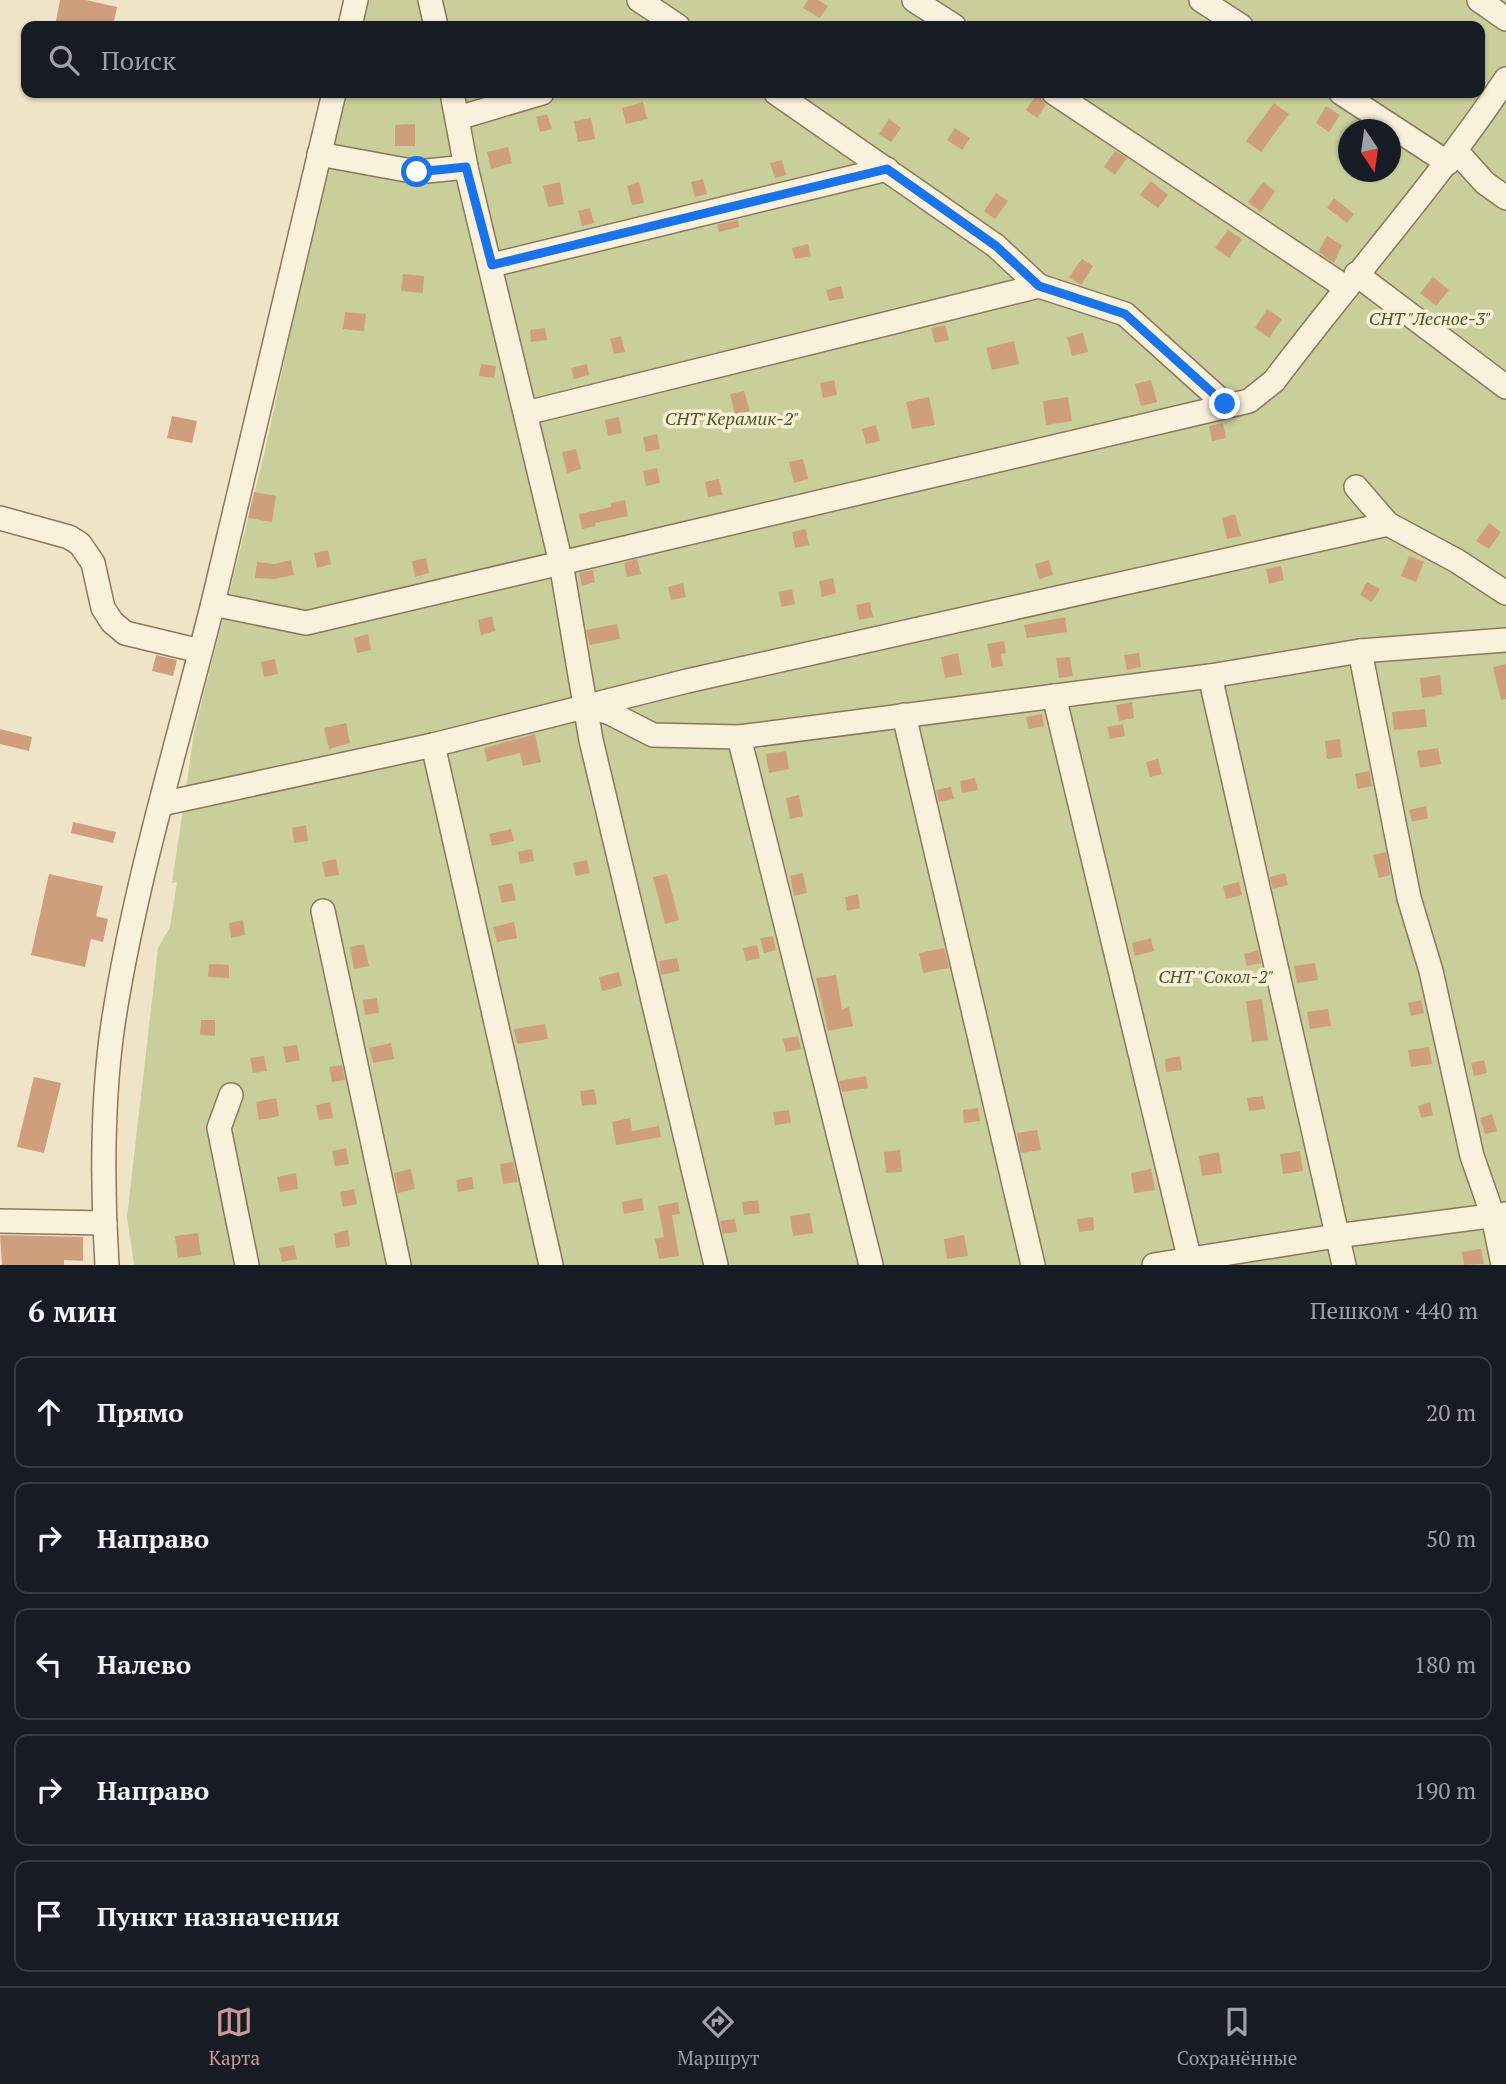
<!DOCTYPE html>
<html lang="ru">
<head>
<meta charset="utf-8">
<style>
	body { margin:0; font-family:"PT Serif",serif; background:#20242c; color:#f1f3f6 }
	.compass { position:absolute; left:1338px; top:119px; width:63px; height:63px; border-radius:50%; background:#171b24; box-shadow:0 2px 5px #0004; rotate:167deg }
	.stop { position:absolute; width:21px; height:21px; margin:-16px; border:5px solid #1a73e8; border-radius:50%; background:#fff }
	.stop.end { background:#1a73e8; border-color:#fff; box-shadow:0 2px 7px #0008 }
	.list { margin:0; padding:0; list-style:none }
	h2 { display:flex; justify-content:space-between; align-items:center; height:91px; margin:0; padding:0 28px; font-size:30px }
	h2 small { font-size:23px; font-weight:400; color:#9ea1a6 }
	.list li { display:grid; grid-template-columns:46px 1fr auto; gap:21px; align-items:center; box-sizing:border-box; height:112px; margin:0 14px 14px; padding:0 14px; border:2px solid #363941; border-radius:14px }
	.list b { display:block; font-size:26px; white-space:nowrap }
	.list em { font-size:23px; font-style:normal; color:#9ea1a6 }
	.icon { flex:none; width:38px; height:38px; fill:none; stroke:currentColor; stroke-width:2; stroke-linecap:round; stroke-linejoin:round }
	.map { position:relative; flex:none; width:1506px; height:1265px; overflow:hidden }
	.search { position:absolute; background:#171b24; box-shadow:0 2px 5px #0004; left:21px; right:21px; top:21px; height:77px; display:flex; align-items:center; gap:18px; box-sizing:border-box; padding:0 24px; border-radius:14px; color:#9ea1a6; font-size:26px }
	.sheet { height:721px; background:#171b24 }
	nav { display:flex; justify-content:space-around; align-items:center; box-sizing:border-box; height:98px; border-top:2px solid #363941; background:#171b24; font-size:19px; color:#9ea1a6 }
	nav a { display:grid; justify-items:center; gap:4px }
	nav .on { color:#cc999b }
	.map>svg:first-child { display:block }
	.green { fill:#c9cf9b; fill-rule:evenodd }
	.building { fill:#cf9f7d }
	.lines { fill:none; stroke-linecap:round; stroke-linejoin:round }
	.minor-casing { stroke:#8d765c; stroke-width:26 }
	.minor { stroke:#faf1dc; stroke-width:23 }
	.route { stroke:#1a73e8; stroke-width:9 }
	.labels { text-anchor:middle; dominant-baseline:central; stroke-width:7; stroke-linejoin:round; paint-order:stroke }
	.park-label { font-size:18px; font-style:italic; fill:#4d5a26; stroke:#f7eed8 }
</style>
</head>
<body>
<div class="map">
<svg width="1506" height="1265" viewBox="0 0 1506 1265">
	<rect width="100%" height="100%" fill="#f0e4c8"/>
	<path class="green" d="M364,0H1506V1265H134L127,1217L158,948L170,927L177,882L172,883L194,733L264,455L342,93H1480V26H357ZM1348,130H1390V172H1348Z"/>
	<g class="building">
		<polygon points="60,0 86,0 117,7 113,26 55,26"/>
		<polygon points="808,0 818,0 828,6 820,18 803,8"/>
		<polygon points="1037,93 1046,105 1037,118 1026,110"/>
		<polygon points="643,102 647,119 626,124 622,108"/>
		<polygon points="1274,103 1289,114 1261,152 1246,141"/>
		<polygon points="1326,106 1340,115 1329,132 1316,123"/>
		<polygon points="547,114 552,129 540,132 536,117"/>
		<polygon points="591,118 595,139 578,142 574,121"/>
		<polygon points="889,119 901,128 891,142 879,134"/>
		<polygon points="415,124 415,146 395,146 395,125"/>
		<polygon points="955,128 970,138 962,150 947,140"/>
		<polygon points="508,147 512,163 491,169 487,152"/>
		<polygon points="1115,151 1127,158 1115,175 1104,167"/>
		<polygon points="782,160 786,175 775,178 770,163"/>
		<polygon points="703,179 707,194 695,197 691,182"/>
		<polygon points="1151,181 1168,195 1158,208 1140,195"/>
		<polygon points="560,182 564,204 548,207 543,186"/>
		<polygon points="639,182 644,203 632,205 627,186"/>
		<polygon points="1263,182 1275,191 1261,212 1248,202"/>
		<polygon points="996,193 1008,201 995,219 984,211"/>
		<polygon points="1334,198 1354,214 1347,223 1327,208"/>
		<polygon points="590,208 594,223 582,226 578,211"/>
		<polygon points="738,220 739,227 719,232 717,225"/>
		<polygon points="1228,230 1242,239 1229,258 1215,248"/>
		<polygon points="1327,236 1342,245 1334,263 1318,252"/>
		<polygon points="808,244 811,256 795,259 792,248"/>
		<polygon points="1082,259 1093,266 1081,285 1069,277"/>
		<polygon points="403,274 424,276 423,293 401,291"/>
		<polygon points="1433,277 1449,290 1436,306 1420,293"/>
		<polygon points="841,286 844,298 829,301 826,290"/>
		<polygon points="1267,309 1282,319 1269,338 1255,328"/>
		<polygon points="345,312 366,314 364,331 343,329"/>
		<polygon points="945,325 949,340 935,343 931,328"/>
		<polygon points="545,328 547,340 531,342 530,330"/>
		<polygon points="1083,333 1088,352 1072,356 1067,337"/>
		<polygon points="621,336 625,352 614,354 610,339"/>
		<polygon points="1014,341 1019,364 992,370 986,348"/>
		<polygon points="481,364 496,366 494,378 479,376"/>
		<polygon points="587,364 589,375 574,379 571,368"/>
		<polygon points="834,380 837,395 823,398 820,383"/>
		<polygon points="1151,380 1157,402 1141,406 1135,384"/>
		<polygon points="744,391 750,411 735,415 730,394"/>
		<polygon points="929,397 935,425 912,429 906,402"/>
		<polygon points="1068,397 1072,421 1046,425 1043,401"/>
		<polygon points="172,416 197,421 192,443 167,438"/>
		<polygon points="619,417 622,433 608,436 605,420"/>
		<polygon points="1223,423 1226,438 1212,441 1209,426"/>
		<polygon points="876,425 880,441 866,444 862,429"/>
		<polygon points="657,434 660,449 646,452 643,437"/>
		<polygon points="576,449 581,469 567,473 562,452"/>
		<polygon points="803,459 808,479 794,483 789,462"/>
		<polygon points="657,468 660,483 646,486 643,471"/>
		<polygon points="719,479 722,495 708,497 705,482"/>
		<polygon points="254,492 276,496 272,522 248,518"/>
		<polygon points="625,500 628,516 595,523 596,526 582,529 579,514 611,507 611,503"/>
		<polygon points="1235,514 1241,536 1227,539 1222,518"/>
		<polygon points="1489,523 1501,532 1489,549 1476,541"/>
		<polygon points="806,529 809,545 795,548 792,532"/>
		<polygon points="328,550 331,564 317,568 314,553"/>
		<polygon points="1409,556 1424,562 1416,582 1401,576"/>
		<polygon points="426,558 429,573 415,577 412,561"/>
		<polygon points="637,559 641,574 627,577 624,563"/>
		<polygon points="291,560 294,575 275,579 255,578 257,562 274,564"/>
		<polygon points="1049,560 1053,575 1039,579 1035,564"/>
		<polygon points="1281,566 1284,580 1269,584 1266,569"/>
		<polygon points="593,570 595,582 582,586 579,573"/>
		<polygon points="833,578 836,593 822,597 819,581"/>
		<polygon points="1367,582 1380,589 1372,602 1360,595"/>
		<polygon points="683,583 686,597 671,600 668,587"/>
		<polygon points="792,589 795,604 782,607 778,592"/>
		<polygon points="870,602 873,617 859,620 856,605"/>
		<polygon points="492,616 495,631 481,635 478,620"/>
		<polygon points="1065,617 1067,632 1027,638 1024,625"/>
		<polygon points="617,624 620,639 590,645 586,630"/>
		<polygon points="368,634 371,650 357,653 354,638"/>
		<polygon points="1004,641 1006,653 1001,654 1003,666 992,668 987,644"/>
		<polygon points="958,653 962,675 945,678 941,657"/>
		<polygon points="1139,653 1141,667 1127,670 1124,655"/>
		<polygon points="156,655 177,660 173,676 152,671"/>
		<polygon points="1070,657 1073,676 1059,678 1056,658"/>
		<polygon points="275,659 278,674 264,677 261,662"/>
		<polygon points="1506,664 1506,699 1501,700 1493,667"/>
		<polygon points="1440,675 1442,695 1422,698 1420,678"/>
		<polygon points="1132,702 1134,718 1119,721 1116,705"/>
		<polygon points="1425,709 1427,727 1394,730 1392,712"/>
		<polygon points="1042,714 1044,726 1029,729 1026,717"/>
		<polygon points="346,723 350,743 329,749 324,728"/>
		<polygon points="1123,724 1125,736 1110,739 1107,727"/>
		<polygon points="0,729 32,737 29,751 0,744"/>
		<polygon points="535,734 541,762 523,766 520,753 487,761 484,748"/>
		<polygon points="1340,739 1342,757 1327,759 1325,741"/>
		<polygon points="1438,748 1441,764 1420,768 1417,751"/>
		<polygon points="786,751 789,769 769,773 766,754"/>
		<polygon points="1158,759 1162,774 1150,777 1146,762"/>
		<polygon points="1369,771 1372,786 1358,789 1355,774"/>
		<polygon points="975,778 978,790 962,793 960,781"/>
		<polygon points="951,787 954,799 939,802 936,790"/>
		<polygon points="799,795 803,816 790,819 786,798"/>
		<polygon points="1426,806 1428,818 1412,822 1409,810"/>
		<polygon points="73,822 116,832 113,843 71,833"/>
		<polygon points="306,825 308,841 294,843 292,828"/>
		<polygon points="511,829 514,841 492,846 489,834"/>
		<polygon points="532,849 534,861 520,864 518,852"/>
		<polygon points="1386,852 1390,875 1379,878 1373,855"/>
		<polygon points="336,859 339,875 325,877 322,862"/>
		<polygon points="587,860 590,873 576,876 573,863"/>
		<polygon points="803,873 807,893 794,896 790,876"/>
		<polygon points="1285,873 1288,885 1273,889 1270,877"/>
		<polygon points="49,874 103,886 96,916 108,919 103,942 91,939 85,967 31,955"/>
		<polygon points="667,874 679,920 665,924 653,877"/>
		<polygon points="1239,882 1242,895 1226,899 1223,886"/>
		<polygon points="512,883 516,900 502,903 498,886"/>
		<polygon points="858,894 860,908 847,911 845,897"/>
		<polygon points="243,920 245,935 231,938 229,923"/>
		<polygon points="514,922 517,938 497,942 493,927"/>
		<polygon points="773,936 776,950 764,953 760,938"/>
		<polygon points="1151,938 1154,951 1135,956 1132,943"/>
		<polygon points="364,944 369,966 354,969 350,947"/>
		<polygon points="757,945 760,958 746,961 743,948"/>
		<polygon points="944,948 949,968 923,973 919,953"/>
		<polygon points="1258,950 1261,963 1247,966 1244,954"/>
		<polygon points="677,958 680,971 661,975 659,961"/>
		<polygon points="1315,963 1318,980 1297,983 1294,966"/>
		<polygon points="209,964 229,965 229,978 208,977"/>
		<polygon points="619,972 622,986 602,991 599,977"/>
		<polygon points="836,975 842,1009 849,1007 853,1026 828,1031 816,978"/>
		<polygon points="377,998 379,1013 365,1015 363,1000"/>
		<polygon points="1262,999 1268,1040 1252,1042 1246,1001"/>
		<polygon points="1421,1000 1424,1013 1411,1016 1408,1003"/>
		<polygon points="1328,1009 1331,1026 1310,1029 1307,1012"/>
		<polygon points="201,1020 215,1020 215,1036 200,1035"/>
		<polygon points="545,1024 548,1039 517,1044 514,1029"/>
		<polygon points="798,1036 801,1049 786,1052 783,1039"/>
		<polygon points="391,1043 394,1059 373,1063 369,1048"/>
		<polygon points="297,1045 300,1060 286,1063 283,1047"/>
		<polygon points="1429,1047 1432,1064 1411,1067 1408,1050"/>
		<polygon points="264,1056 267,1071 253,1073 250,1058"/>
		<polygon points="1180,1056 1182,1070 1166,1072 1165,1059"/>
		<polygon points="1484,1060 1487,1073 1474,1076 1471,1063"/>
		<polygon points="342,1065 345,1080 332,1082 329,1067"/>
		<polygon points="866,1076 868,1088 842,1092 839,1081"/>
		<polygon points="34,1077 61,1083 44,1153 17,1147"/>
		<polygon points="594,1089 597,1104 582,1106 580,1091"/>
		<polygon points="1263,1096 1265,1109 1249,1111 1247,1098"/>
		<polygon points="276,1098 279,1116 259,1120 256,1102"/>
		<polygon points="330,1102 333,1118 319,1120 316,1105"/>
		<polygon points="1430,1102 1433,1115 1421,1118 1418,1106"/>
		<polygon points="978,1108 980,1121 964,1123 963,1110"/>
		<polygon points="789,1110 791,1123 775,1125 773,1112"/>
		<polygon points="1492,1114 1497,1131 1485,1134 1480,1118"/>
		<polygon points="630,1118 632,1131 659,1126 661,1137 616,1145 612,1122"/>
		<polygon points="1037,1130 1041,1150 1021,1153 1017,1133"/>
		<polygon points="346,1148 349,1164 335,1166 332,1151"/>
		<polygon points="900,1150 902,1172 886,1173 884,1152"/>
		<polygon points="1300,1151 1303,1171 1283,1174 1280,1154"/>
		<polygon points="1219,1152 1222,1173 1202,1176 1199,1156"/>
		<polygon points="513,1162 518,1182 503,1184 500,1164"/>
		<polygon points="411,1169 415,1189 398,1193 394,1173"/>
		<polygon points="1151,1169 1155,1190 1134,1193 1131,1173"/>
		<polygon points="296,1173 298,1189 280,1192 277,1177"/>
		<polygon points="472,1177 474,1189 458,1192 456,1180"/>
		<polygon points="354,1189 357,1204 343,1207 340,1192"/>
		<polygon points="642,1198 644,1210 624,1214 622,1202"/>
		<polygon points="758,1200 760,1213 744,1215 742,1202"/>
		<polygon points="678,1202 680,1214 672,1215 679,1256 659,1259 655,1239 664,1237 658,1206"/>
		<polygon points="810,1213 813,1233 793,1236 790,1216"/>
		<polygon points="1093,1217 1094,1230 1079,1232 1077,1219"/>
		<polygon points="735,1219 737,1232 723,1234 720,1221"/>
		<polygon points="348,1230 350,1246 336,1248 334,1233"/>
		<polygon points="198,1233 201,1255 178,1258 175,1236"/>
		<polygon points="0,1235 83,1237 83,1261 64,1260 64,1265 2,1265"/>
		<polygon points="964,1235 968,1256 947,1259 944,1239"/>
		<polygon points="294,1245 297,1259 282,1262 279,1248"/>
		<polygon points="1481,1249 1484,1264 1464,1265 1462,1252"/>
	</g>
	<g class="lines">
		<g class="minor-casing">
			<g id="minor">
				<polyline points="430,0 436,26"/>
				<polyline points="639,0 678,26"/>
				<polyline points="914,0 954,26"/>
				<polyline points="1201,0 1241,26"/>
				<polyline points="1479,0 1506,19"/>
				<polyline points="350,26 356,0"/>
				<polyline points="452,93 466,167 561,563 591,740 716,1265"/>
				<polyline points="776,93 996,246 1039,286"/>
				<polyline points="1054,93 1345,287"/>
				<polyline points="1341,93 1448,163"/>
				<polyline points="458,118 542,93"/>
				<polyline points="1457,152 1485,183 1506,198"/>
				<polyline points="319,154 417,172 466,167"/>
				<polyline points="492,265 887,169"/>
				<polyline points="1356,274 1506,387"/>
				<polyline points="526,413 1039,286 1125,314 1225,404"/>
				<polyline points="1356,487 1388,524"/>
				<polyline points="0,518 69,537 80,544 93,563 103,608 112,622 125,633 200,651"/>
				<path d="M213,604L306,623L1249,401L1274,381C1350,280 1436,184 1506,79"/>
				<polyline points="1360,651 1409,898 1431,971 1472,1156 1493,1216 1503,1265"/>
				<polyline points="1210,676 1344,1265"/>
				<polyline points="1054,696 1191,1265"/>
				<polyline points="587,706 610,713 653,735 739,737 1210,676 1360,651 1506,640"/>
				<polyline points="904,715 1033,1265"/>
				<polyline points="739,737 871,1265"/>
				<polyline points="433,745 551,1265"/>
				<polyline points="161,804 433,745 687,681 1388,524 1457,561 1506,593"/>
				<polyline points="323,911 399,1265"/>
				<polyline points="231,1095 219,1128 247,1265"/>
				<polyline points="0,1221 105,1223"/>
				<path d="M107,1265C102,1190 102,1099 113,1024C135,881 178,743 213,603C254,433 294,263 334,93"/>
				<polyline points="1154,1265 1336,1236 1506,1214"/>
			</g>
		</g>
		<use href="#minor" class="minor"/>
	</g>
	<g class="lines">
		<polyline class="route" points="417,172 466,167 492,265 887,169 996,246 1039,286 1125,314 1225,404"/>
	</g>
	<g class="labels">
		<g class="park-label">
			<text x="1430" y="318">СНТ "Лесное-3"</text>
			<text x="732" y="418">СНТ"Керамик-2"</text>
			<text x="1216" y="976">СНТ "Сокол-2"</text>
		</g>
	</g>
</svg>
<svg class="compass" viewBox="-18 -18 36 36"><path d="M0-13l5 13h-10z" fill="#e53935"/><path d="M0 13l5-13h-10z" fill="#9ea1a6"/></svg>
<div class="stop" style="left:417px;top:172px"></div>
<div class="stop end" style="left:1225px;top:404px"></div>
<div class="search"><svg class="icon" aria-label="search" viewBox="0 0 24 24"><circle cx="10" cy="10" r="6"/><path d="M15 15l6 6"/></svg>Поиск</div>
</div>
<section class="sheet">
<h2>6 мин<small>Пешком · 440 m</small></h2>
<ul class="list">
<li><svg class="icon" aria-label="ahead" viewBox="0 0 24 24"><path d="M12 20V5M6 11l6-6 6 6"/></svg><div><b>Прямо</b></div><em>20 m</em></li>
<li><svg class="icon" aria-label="right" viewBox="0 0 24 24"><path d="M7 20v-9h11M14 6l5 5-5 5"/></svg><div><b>Направо</b></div><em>50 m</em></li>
<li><svg class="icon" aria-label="left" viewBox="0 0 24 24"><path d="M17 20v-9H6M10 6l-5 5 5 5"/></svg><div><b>Налево</b></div><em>180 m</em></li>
<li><svg class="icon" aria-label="right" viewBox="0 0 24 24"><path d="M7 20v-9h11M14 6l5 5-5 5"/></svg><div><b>Направо</b></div><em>190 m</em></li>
<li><svg class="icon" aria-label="arrive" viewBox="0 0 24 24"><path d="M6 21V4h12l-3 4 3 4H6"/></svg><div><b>Пункт назначения</b></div></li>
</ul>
</section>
<nav>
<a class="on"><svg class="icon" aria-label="map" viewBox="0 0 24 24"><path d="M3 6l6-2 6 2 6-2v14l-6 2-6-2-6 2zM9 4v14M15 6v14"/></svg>Карта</a>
<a><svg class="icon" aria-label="directions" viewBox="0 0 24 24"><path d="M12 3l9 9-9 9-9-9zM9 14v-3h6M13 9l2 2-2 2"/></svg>Маршрут</a>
<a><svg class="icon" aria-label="saved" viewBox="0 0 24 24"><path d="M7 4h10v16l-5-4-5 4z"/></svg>Сохранённые</a>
</nav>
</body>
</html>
